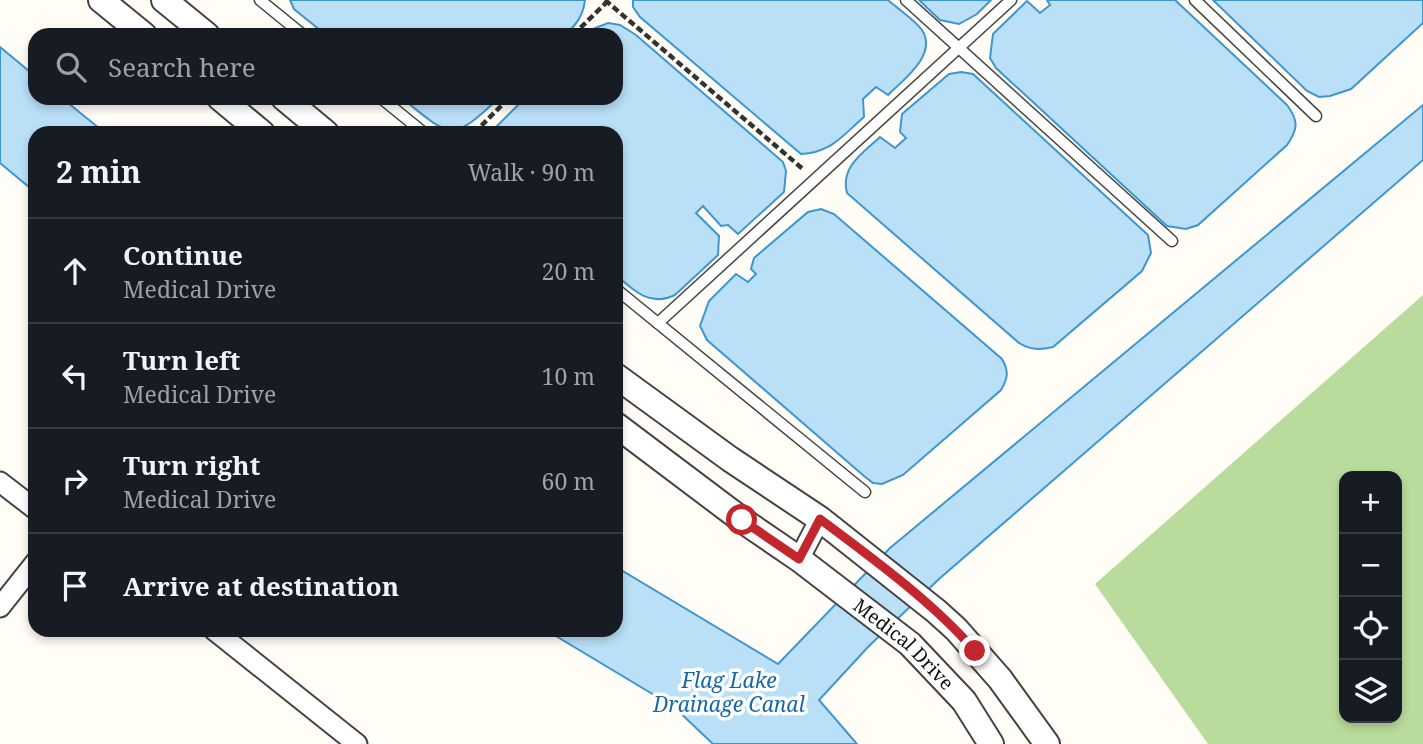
<!DOCTYPE html>
<html lang="en">
<head>
<meta charset="utf-8">
<style>
	body { margin:0; font-family:"Noto Serif",serif; background:#242831; color:#f1f3f6 }
	.controls { position:absolute; right:21px; bottom:21px; display:grid; overflow:hidden; border-radius:14px; box-shadow:0 4px 10px #0003 }
	.controls button { width:63px; height:63px; display:grid; place-items:center; padding:0; border:0; border-bottom:2px solid #363941; background:#171b24; color:#f1f3f6; font:35px sans-serif }
	.stop { position:absolute; width:21px; height:21px; margin:-16px; border:5px solid #c4262e; border-radius:50%; background:#fff }
	.stop.end { background:#c4262e; border-color:#fff; box-shadow:0 2px 7px #0008 }
	.list { margin:0; padding:0; list-style:none }
	h2 { display:flex; justify-content:space-between; align-items:center; height:91px; margin:0; padding:0 28px; font-size:30px }
	h2 small { font-size:23px; font-weight:400; color:#9ea1a6 }
	.list li { display:grid; grid-template-columns:46px 1fr auto; gap:21px; align-items:center; box-sizing:border-box; height:105px; padding:0 28px; border-top:2px solid #363941 }
	.list b { display:block; font-size:26px; white-space:nowrap }
	.list p { margin:0; font-size:23px; white-space:nowrap; color:#9ea1a6 }
	.list em { font-size:23px; font-style:normal; color:#9ea1a6 }
	.icon { flex:none; width:38px; height:38px; fill:none; stroke:currentColor; stroke-width:2; stroke-linecap:round; stroke-linejoin:round }
	.map { position:relative; flex:none; width:1423px; height:744px; overflow:hidden }
	.search { position:absolute; background:#171b24; box-shadow:0 4px 10px #0003; left:28px; top:28px; width:595px; height:77px; display:flex; align-items:center; gap:18px; box-sizing:border-box; padding:0 24px; border-radius:21px; color:#9ea1a6; font-size:26px }
	.panel { position:absolute; background:#171b24; box-shadow:0 4px 10px #0003; left:28px; top:126px; width:595px; height:511px; border-radius:21px }
	.map>svg:first-child { display:block }
	.forest { fill:#b9dc9c; fill-rule:evenodd }
	.water { fill:#b9e0f7; stroke:#3f96cf; stroke-width:2 }
	.lines { fill:none; stroke-linecap:round; stroke-linejoin:round }
	.service-casing { stroke:#444; stroke-width:13 }
	.minor-casing { stroke:#444; stroke-width:23 }
	.tertiary-casing { stroke:#444; stroke-width:28 }
	.path { stroke:#333; stroke-width:4.5; stroke-dasharray:7 3.5; stroke-linecap:butt }
	.service { stroke:#fff; stroke-width:10 }
	.minor { stroke:#fff; stroke-width:19 }
	.tertiary { stroke:#fff; stroke-width:24 }
	.route { stroke:#c4262e; stroke-width:9 }
	.labels { text-anchor:middle; dominant-baseline:central; stroke-width:7; stroke-linejoin:round; paint-order:stroke }
	.street-label { font-size:19px; fill:#111; stroke:#fff }
	.water-label { font-size:21px; font-style:italic; fill:#1768a6; stroke:#fff }
</style>
</head>
<body>
<div class="map">
<svg width="1423" height="744" viewBox="0 0 1423 744">
	<rect width="100%" height="100%" fill="#fffdf5"/>
	<path class="forest" d="M1423,295V744H1208L1095,584ZM1344,476H1397V718H1344Z"/>
	<g class="water">
		<path d="M290,0H585C583,16 577,24 565,35H326L294,9Z"/>
		<path d="M633,0H888C898,9 914,19 922,30C938,55 903,80 888,95L876,87L863,99L864,117C843,135 831,153 801,154L640,17L633,7Z"/>
		<polygon points="919,0 991,0 977,14 959,24 940,20"/>
		<path d="M1047,0H1175L1287,105C1299,121 1298,129 1287,145L1198,225L1186,229L1167,226L996,68L990,58L993,34L1027,1L1040,13L1050,5Z"/>
		<polygon points="1213,0 1423,0 1423,23 1351,89 1330,96 1319,97 1307,91"/>
		<path d="M608,23L620,25L636,35L783,162L786,171L784,192L738,234L728,225L721,226L703,206L696,213L719,236L718,255L675,295C650,307 634,291 616,275V133H490L525,98H616V35H588L595,28Z"/>
		<polygon points="0,47 35,76 35,98 62,98 105,133 35,133 35,192 0,163"/>
		<path d="M961,72L973,74L1148,235L1151,253L1142,271L1053,347C1040,350 1030,350 1019,343L847,193C840,167 863,153 880,137L895,148L906,138L900,132L902,114L949,74Z"/>
		<path d="M402,98H499C451,143 451,138 402,98Z"/>
		<polygon points="1423,105 1423,160 939,579 868,647 819,700 857,744 713,744 674,707 546,630 616,630 616,567 778,664 890,548"/>
		<path d="M821,209L834,214L1002,359C1009,371 1008,378 1001,390L903,475L882,484L873,483L864,476L707,340L700,326L709,301L736,274L748,282L756,274L751,269L754,258L808,212Z"/>
	</g>
	<g class="lines">
		<g class="service-casing">
			<g id="service">
				<polyline points="260,0 303,35"/>
				<polyline points="906,0 1172,241"/>
				<polyline points="1195,0 1316,116"/>
				<polyline points="381,98 424,133"/>
				<polyline points="616,289 865,492"/>
				<polyline points="658,323 1011,0"/>
			</g>
		</g>
		<g class="minor-casing">
			<g id="minor">
				<polyline points="0,482 35,509"/>
				<polyline points="799,559 820,519"/>
				<polyline points="0,607 35,563"/>
				<polyline points="214,630 357,744"/>
			</g>
		</g>
		<g class="tertiary-casing">
			<g id="tertiary">
				<polyline points="101,0 144,35"/>
				<polyline points="164,0 207,35"/>
				<polyline points="220,98 262,133"/>
				<polyline points="284,98 326,133"/>
				<polyline points="616,376 730,459 820,519 936,611 956,629 1000,679 1047,744"/>
				<path id="s1" d="M616,425L742,520L799,559L910,644L964,701L991,744"/>
			</g>
		</g>
		<g class="path">
			<polyline points="605,0 804,170"/>
			<polyline points="573,35 608,1"/>
			<polyline points="474,133 509,98"/>
		</g>
		<use href="#service" class="service"/>
		<use href="#minor" class="minor"/>
		<use href="#tertiary" class="tertiary"/>
	</g>
	<g class="lines">
		<path class="route" d="M742,520L799,559L820,519C871,557 934,603 975,651"/>
	</g>
	<g class="labels">
		<g class="street-label">
			<text stroke="none"><textPath href="#s1" startOffset="362">Medical Drive</textPath></text>
		</g>
		<g class="water-label">
			<text x="729" y="680">Flag Lake<tspan x="729" dy="24">Drainage Canal</tspan></text>
		</g>
	</g>
</svg>
<div class="controls">
<button>+</button>
<button>−</button>
<button><svg class="icon" aria-label="locate" viewBox="0 0 24 24"><circle cx="12" cy="12" r="6"/><path d="M12 2v4M12 18v4M2 12h4M18 12h4"/></svg></button>
<button><svg class="icon" aria-label="layers" viewBox="0 0 24 24"><path d="M12 4l9 5-9 5-9-5zM3 14l9 5 9-5"/></svg></button>
</div>
<div class="stop" style="left:742px;top:520px"></div>
<div class="stop end" style="left:975px;top:651px"></div>
<div class="search"><svg class="icon" aria-label="search" viewBox="0 0 24 24"><circle cx="10" cy="10" r="6"/><path d="M15 15l6 6"/></svg>Search here</div>
<section class="panel">
<h2>2 min<small>Walk · 90 m</small></h2>
<ul class="list">
<li><svg class="icon" aria-label="ahead" viewBox="0 0 24 24"><path d="M12 20V5M6 11l6-6 6 6"/></svg><div><b>Continue</b><p>Medical Drive</p></div><em>20 m</em></li>
<li><svg class="icon" aria-label="left" viewBox="0 0 24 24"><path d="M17 20v-9H6M10 6l-5 5 5 5"/></svg><div><b>Turn left</b><p>Medical Drive</p></div><em>10 m</em></li>
<li><svg class="icon" aria-label="right" viewBox="0 0 24 24"><path d="M7 20v-9h11M14 6l5 5-5 5"/></svg><div><b>Turn right</b><p>Medical Drive</p></div><em>60 m</em></li>
<li><svg class="icon" aria-label="arrive" viewBox="0 0 24 24"><path d="M6 21V4h12l-3 4 3 4H6"/></svg><div><b>Arrive at destination</b></div></li>
</ul>
</section>
</div>
</body>
</html>
